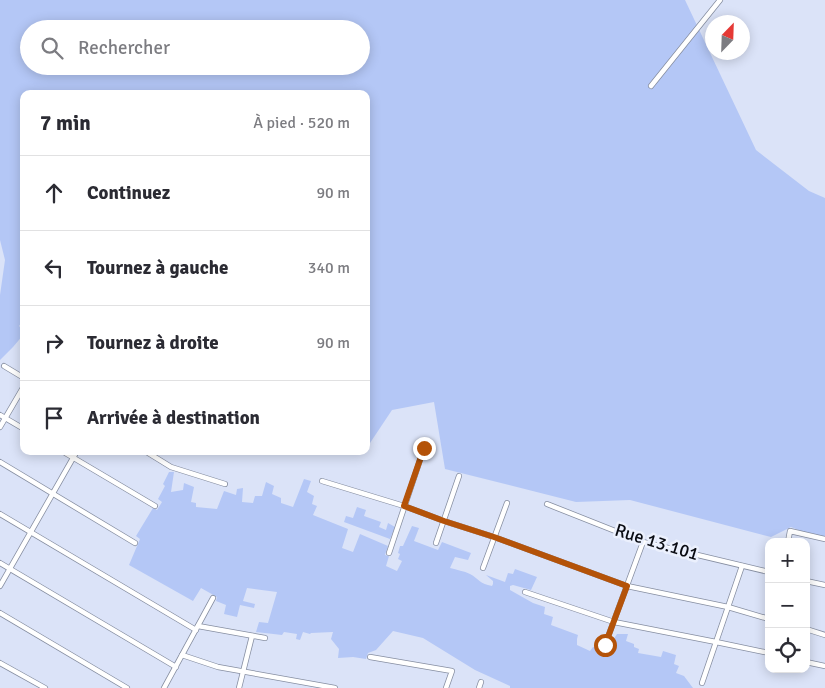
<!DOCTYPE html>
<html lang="fr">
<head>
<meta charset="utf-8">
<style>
	body { margin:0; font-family:Signika,sans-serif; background:#f2f2f3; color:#2b2b33 }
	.controls { position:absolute; right:15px; bottom:15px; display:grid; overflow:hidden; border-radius:10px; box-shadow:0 2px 12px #0003 }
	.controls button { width:45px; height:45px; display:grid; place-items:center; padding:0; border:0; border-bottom:1px solid #e1e1e2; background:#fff; color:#2b2b33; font:25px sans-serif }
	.compass { position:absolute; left:705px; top:15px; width:45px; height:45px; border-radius:50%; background:#fff; box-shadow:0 2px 12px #0003; rotate:23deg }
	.stop { position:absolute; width:15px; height:15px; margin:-11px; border:4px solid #b45309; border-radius:50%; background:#fff }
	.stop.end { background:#b45309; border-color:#fff; box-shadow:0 1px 5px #0008 }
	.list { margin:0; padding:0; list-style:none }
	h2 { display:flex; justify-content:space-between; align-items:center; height:65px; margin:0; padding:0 20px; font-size:21px }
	h2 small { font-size:16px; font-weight:400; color:#7c7c81 }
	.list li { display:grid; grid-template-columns:32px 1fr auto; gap:15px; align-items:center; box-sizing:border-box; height:75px; padding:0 20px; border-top:1px solid #e1e1e2 }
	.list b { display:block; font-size:19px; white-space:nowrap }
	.list em { font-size:16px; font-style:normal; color:#7c7c81 }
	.icon { flex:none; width:28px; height:28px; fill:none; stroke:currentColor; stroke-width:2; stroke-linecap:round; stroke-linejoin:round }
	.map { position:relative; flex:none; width:825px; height:688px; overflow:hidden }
	.search { position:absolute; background:#fff; box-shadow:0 2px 12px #0003; left:20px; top:20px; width:350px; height:55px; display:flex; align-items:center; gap:12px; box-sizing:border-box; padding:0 18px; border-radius:28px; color:#7c7c81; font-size:19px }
	.panel { position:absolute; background:#fff; box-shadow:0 2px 12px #0003; left:20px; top:90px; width:350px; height:365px; border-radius:10px }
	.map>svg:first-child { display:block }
	.green { fill:#b4c7f6; fill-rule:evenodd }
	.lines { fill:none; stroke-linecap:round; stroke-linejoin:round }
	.street-casing { stroke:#868ea1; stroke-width:6 }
	.street { stroke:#fff; stroke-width:4.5 }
	.route { stroke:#b45309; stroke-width:6 }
	.labels { text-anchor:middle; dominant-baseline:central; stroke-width:5; stroke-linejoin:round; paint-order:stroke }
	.street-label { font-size:18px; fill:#090b12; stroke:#ebf0fd }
</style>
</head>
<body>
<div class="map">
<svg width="825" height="688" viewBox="0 0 825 688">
	<rect width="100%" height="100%" fill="#dbe3f8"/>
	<g class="green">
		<path d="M0,0H685L756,150L809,191L825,198V538L823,540L791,527L771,537L630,500L576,502L445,469L434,402L392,410L366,449V94H24V319L19,326L24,331V334L13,347L0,360V295L5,260L0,240ZM29,29H361V66H29Z"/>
		<path d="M169,472H174L171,492L183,490L184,483L194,487L191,502L196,503V507L217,509L224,491L236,495L237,489L243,488L242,502L253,503L255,496H262L266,482L274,486L272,494L281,498V503L293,507L304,479L311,481L307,492L314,496L312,504L317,506L313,515L348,529L342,548L353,552L360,534L388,546L385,555L389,556L386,566L397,571L402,561L398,559L400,554L398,553L400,546H403L412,526L419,528L414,541L438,550L442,542L471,553L468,560L455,557L450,568C457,570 464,571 470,574C479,579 480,584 492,586L493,584V581L486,575L505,582L508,573L513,574L515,569L537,577L531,590L513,585L510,586V590L533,603L545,607L544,614L553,617L551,625L578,635L577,639V645L590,651L593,647L606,651L617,634H628L626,641L634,644V647L639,649L638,653L661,657L663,651L676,655L674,664L679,666L676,673L684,676L693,688H510V686L475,670L423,638L393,631L376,650L368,653L366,659L353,657L338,658L339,649L331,639L333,632L311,633L310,634L303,632L300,640L296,639L297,634L284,632L282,635L256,632L259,622L268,623L277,592L247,588L243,601L255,604L254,608L240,605L237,617L224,614L226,605L216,601L217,597L201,588L193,601L129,565L140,539L136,536L153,508L157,510L162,502L158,499L165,486L163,484Z"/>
		<polygon points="357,507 366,510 364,516 381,522 379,527 386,530 388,523 395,527 390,539 344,522 346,516 353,518"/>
	</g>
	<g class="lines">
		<g class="street-casing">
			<g id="street">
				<polyline points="651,86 720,0"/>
				<polyline points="23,326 24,326"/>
				<polyline points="4,366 24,378"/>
				<polyline points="0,415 24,429"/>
				<polyline points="0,427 24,386"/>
				<polyline points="62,451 155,506"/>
				<polyline points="145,451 171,467 225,484"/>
				<polyline points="0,462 135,543"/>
				<polyline points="322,481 404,506 444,521 494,537 627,586 728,607 769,619"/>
				<polyline points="547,504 643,542 769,572"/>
				<polyline points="0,514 196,630"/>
				<polyline points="788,542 790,531 825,539"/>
				<polyline points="436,543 459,476"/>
				<polyline points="389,553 424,448"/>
				<polyline points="0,563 176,667"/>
				<polyline points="483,568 507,503"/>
				<polyline points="806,581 825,585"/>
				<polyline points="0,586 77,451"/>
				<polyline points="525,592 614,622 716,642 769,653"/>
				<polyline points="0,613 127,688"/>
				<polyline points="198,626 265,638"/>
				<polyline points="806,629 825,635"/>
				<polyline points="605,645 643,542"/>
				<polyline points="182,655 218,667 335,688"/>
				<polyline points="370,657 452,671 446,688"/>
				<polyline points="806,662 825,666"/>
				<polyline points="0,663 45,688"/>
				<polyline points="702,683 742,566"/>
				<polyline points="164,688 213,598"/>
				<polyline points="239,688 252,636"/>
				<polyline points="479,688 481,682"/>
			</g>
		</g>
		<use href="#street" class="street"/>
	</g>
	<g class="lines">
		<polyline class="route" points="424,448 404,506 444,521 494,537 627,586 605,645"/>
	</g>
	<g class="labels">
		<g class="street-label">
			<text transform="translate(657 542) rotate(17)">Rue 13.101</text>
		</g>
	</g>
</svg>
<div class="controls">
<button>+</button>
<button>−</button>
<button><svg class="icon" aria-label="locate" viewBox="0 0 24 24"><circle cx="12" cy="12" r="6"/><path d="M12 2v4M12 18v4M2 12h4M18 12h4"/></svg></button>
</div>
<svg class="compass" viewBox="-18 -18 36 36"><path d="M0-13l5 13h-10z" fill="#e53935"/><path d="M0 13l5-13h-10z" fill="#7c7c81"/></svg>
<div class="stop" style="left:605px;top:645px"></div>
<div class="stop end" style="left:424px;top:448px"></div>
<div class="search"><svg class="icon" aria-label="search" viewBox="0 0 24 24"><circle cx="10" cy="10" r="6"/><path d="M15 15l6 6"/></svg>Rechercher</div>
<section class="panel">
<h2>7 min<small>À pied · 520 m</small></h2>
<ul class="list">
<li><svg class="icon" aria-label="ahead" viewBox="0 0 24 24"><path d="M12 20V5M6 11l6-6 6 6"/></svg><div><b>Continuez</b></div><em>90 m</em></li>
<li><svg class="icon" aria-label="left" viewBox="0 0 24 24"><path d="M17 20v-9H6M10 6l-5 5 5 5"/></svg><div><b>Tournez à gauche</b></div><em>340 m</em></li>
<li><svg class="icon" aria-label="right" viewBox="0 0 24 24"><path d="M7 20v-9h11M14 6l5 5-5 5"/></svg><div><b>Tournez à droite</b></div><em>90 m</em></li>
<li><svg class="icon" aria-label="arrive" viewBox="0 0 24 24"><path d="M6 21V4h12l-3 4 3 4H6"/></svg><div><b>Arrivée à destination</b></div></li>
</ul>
</section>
</div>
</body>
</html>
